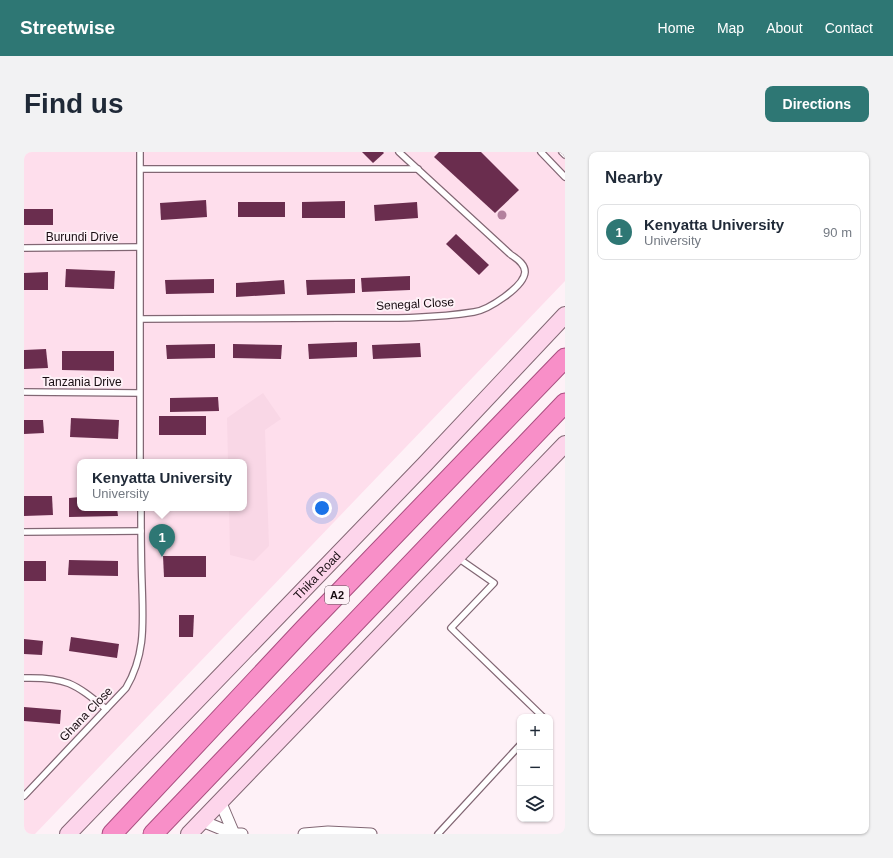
<!DOCTYPE html>
<html lang="en">
<head>
<meta charset="utf-8">
<style>
	body { margin:0; font-family:Helvetica,sans-serif; background:#f2f2f3; color:#1f2937 }
	.controls { position:absolute; right:12px; bottom:12px; display:grid; overflow:hidden; border-radius:8px; box-shadow:0 1px 3px #0004 }
	.controls button { width:36px; height:36px; display:grid; place-items:center; padding:0; border:0; border-bottom:1px solid #e0e1e3; background:#fff; color:#1f2937; font:20px sans-serif }
	.you { position:absolute; left:298px; top:356px; width:14px; height:14px; margin:-10px; border:3px solid #fff; border-radius:50%; background:#1a73e8; box-shadow:0 0 0 6px #1a73e833 }
	.badge { display:grid; place-items:center; width:26px; height:26px; border-radius:50%; background:#2e7774; color:#fff; font-size:13px; font-weight:700 }
	.pin { position:absolute; translate:-50% -33px; filter:drop-shadow(0 1px 2px #0008) }
	.pin::after { content:''; position:absolute; top:21px; width:14px; height:12px; background:inherit; clip-path:polygon(0 0,100% 0,50% 100%) }
	.popup { position:absolute; left:53px; top:307px; width:170px; height:52px; box-sizing:border-box; display:grid; place-content:center; border-radius:8px; background:#fff; filter:drop-shadow(0 1px 3px #0005); font-size:13px; white-space:nowrap; color:#747a83 }
	.popup b { font-size:15px; color:#1f2937 }
	.popup::after { content:''; position:absolute; left:50%; top:100%; margin-left:-8px; border:8px solid transparent; border-top-color:#fff }
	.list { margin:0; padding:0; list-style:none }
	h2 { display:flex; justify-content:space-between; align-items:center; height:52px; margin:0; padding:0 16px; font-size:17px }
	h2 small { font-size:13px; font-weight:400; color:#747a83 }
	.list li { display:grid; grid-template-columns:26px 1fr auto; gap:12px; align-items:center; box-sizing:border-box; height:56px; margin:0 8px 8px; padding:0 8px; border:1px solid #e0e1e3; border-radius:8px }
	.list b { display:block; font-size:15px; white-space:nowrap }
	.list p { margin:0; font-size:13px; white-space:nowrap; color:#747a83 }
	.list em { font-size:13px; font-style:normal; color:#747a83 }
	.icon { flex:none; width:22px; height:22px; fill:none; stroke:currentColor; stroke-width:2; stroke-linecap:round; stroke-linejoin:round }
	.map { position:relative; flex:none; width:541px; height:682px; overflow:hidden; border-radius:8px }
	header { display:flex; align-items:center; gap:24px; box-sizing:border-box; height:56px; padding:0 20px; background:#2e7774; color:#fff }
	header strong { font-size:19px }
	nav { display:flex; gap:22px; margin-inline-start:auto; font-size:14px }
	.intro { display:flex; align-items:center; justify-content:space-between; box-sizing:border-box; height:96px; padding:0 24px }
	h1 { margin:0; font-size:28px }
	.button { padding:10px 18px; border-radius:8px; background:#2e7774; color:#fff; font-size:14px; font-weight:700 }
	main { display:flex; gap:24px; padding:0 24px }
	aside { flex:1; background:#fff; border-radius:8px; box-shadow:0 1px 3px #0004 }
	.map>svg:first-child { display:block }
	.built { fill:#fedeec; fill-rule:evenodd }
	.green { fill:#f9d7e6 }
	.building { fill:#6a2d4e }
	.lines { fill:none; stroke-linecap:round; stroke-linejoin:round }
	.service-casing { stroke:#826774; stroke-width:8 }
	.minor-casing { stroke:#826774; stroke-width:13 }
	.secondary-casing { stroke:#826774; stroke-width:18 }
	.trunk-casing { stroke:#a94f80; stroke-width:21 }
	.service { stroke:#fff; stroke-width:5.5 }
	.minor { stroke:#fff; stroke-width:11 }
	.secondary { stroke:#fdd5eb; stroke-width:16 }
	.trunk { stroke:#f88fc8; stroke-width:19 }
	.tree { fill:#b3809d }
	.labels { text-anchor:middle; dominant-baseline:central; stroke-width:4; stroke-linejoin:round; paint-order:stroke }
	.shield { fill:#fef1f7; stroke:#5d5157; stroke-width:1 }
	.shield-label { font-size:11px; font-weight:bold; fill:#180d12 }
	.street-label { font-size:12px; fill:#180d12; stroke:#fef1f7 }
</style>
</head>
<body>
<header>
<strong>Streetwise</strong>
<nav><a>Home</a><a>Map</a><a>About</a><a>Contact</a></nav>
</header>
<div class="intro"><h1>Find us</h1><a class="button">Directions</a></div>
<main>
<div class="map">
<svg width="541" height="682" viewBox="0 0 541 682">
	<rect width="100%" height="100%" fill="#fef1f7"/>
	<path class="built" d="M0,0H541V129L11,682H0ZM56,310H220V356H56Z"/>
	<polygon class="green" points="239,241 257,267 241,278 245,394 230,409 206,403 205,356 220,356 220,310 204,310 203,266"/>
	<g class="building">
		<polygon points="338,0 359,0 360,1 349,11"/>
		<polygon points="415,0 457,0 495,38 471,61 410,5"/>
		<polygon points="182,48 183,65 137,68 136,51"/>
		<polygon points="321,49 321,66 278,66 278,50"/>
		<rect x="214" y="50" width="47" height="15"/>
		<polygon points="393,50 394,66 351,69 350,53"/>
		<rect x="0" y="57" width="29" height="16"/>
		<polygon points="432,82 465,113 455,123 422,92"/>
		<polygon points="42,117 91,119 90,137 41,135"/>
		<polygon points="24,120 24,138 0,138 0,121"/>
		<polygon points="386,124 386,138 338,140 337,126"/>
		<polygon points="190,127 190,141 142,142 141,128"/>
		<polygon points="331,127 331,141 283,143 282,128"/>
		<polygon points="260,128 261,142 212,145 212,131"/>
		<polygon points="333,190 333,205 285,207 284,192"/>
		<polygon points="396,191 397,205 349,207 348,193"/>
		<polygon points="191,192 191,206 143,207 142,193"/>
		<polygon points="209,192 258,193 257,207 209,206"/>
		<polygon points="22,197 24,216 0,217 0,198"/>
		<polygon points="38,199 90,199 90,219 38,218"/>
		<polygon points="194,245 195,259 146,260 146,246"/>
		<rect x="135" y="264" width="47" height="19"/>
		<polygon points="47,266 95,268 94,287 46,285"/>
		<polygon points="0,268 19,268 20,281 0,282"/>
		<polygon points="0,344 28,344 29,363 0,364"/>
		<polygon points="56,345 56,356 93,356 94,364 45,365 45,346"/>
		<polygon points="139,404 182,404 182,425 140,425"/>
		<polygon points="45,408 94,409 94,424 44,423"/>
		<rect x="0" y="409" width="22" height="20"/>
		<polygon points="155,463 170,463 169,485 155,485"/>
		<polygon points="47,485 95,492 93,506 45,499"/>
		<polygon points="0,487 19,489 18,503 0,502"/>
		<polygon points="0,555 37,558 36,572 0,569"/>
	</g>
	<g class="lines">
		<g class="service-casing">
			<g id="service">
				<polyline points="517,0 541,25"/>
				<polyline points="538,0 541,3"/>
				<polyline points="117,17 394,17"/>
				<polyline points="0,96 115,95"/>
				<path d="M117,167C183,167 248,166 314,166C359,166 406,167 450,160C464,158 500,135 501,120C501,111 491,106 486,102L375,0"/>
				<polyline points="0,240 115,241"/>
				<polyline points="116,310 116,0"/>
				<polyline points="0,380 117,379"/>
				<polyline points="434,406 470,431 427,476 519,565"/>
				<path d="M0,526C42,525 50,531 82,557"/>
				<path d="M0,644L102,536C122,502 119,471 118,432C117,407 117,381 117,356"/>
				<polyline points="414,682 496,593"/>
			</g>
		</g>
		<g class="minor-casing">
			<g id="minor">
				<polyline points="196,649 210,682"/>
				<polyline points="178,669 210,682 218,682"/>
				<polyline points="280,682 304,680 347,682"/>
			</g>
		</g>
		<g class="secondary-casing">
			<g id="secondary">
				<path id="s1" d="M44,682L401,312L541,163"/>
				<polyline points="165,682 541,292"/>
			</g>
		</g>
		<g class="trunk-casing">
			<g id="trunk">
				<polyline points="88,682 280,477 541,206"/>
				<polyline points="129,682 541,251"/>
			</g>
		</g>
		<use href="#service" class="service"/>
		<use href="#minor" class="minor"/>
		<use href="#secondary" class="secondary"/>
		<use href="#trunk" class="trunk"/>
	</g>
	<circle class="tree" cx="478" cy="63" r="4.5"/>
	<g class="labels">
		<rect class="shield" x="301" y="434" width="24" height="18" rx="3"/>
		<g class="shield-label">
			<text x="313" y="443">A2</text>
		</g>
		<g class="street-label">
			<text x="58" y="85">Burundi Drive</text>
			<text transform="translate(391 152) rotate(-3)">Senegal Close</text>
			<text x="58" y="230">Tanzania Drive</text>
			<text stroke="none"><textPath href="#s1" startOffset="359">Thika Road</textPath></text>
			<text transform="translate(62 562) rotate(-46)">Ghana Close</text>
		</g>
	</g>
</svg>
<div class="controls">
<button>+</button>
<button>−</button>
<button><svg class="icon" aria-label="layers" viewBox="0 0 24 24"><path d="M12 4l9 5-9 5-9-5zM3 14l9 5 9-5"/></svg></button>
</div>
<div class="you"></div>
<div class="pin badge" style="left:138px;top:405px">1</div>
<div class="popup"><b>Kenyatta University</b>University</div>
</div>
<aside>
<h2>Nearby<small></small></h2>
<ul class="list">
<li><span class="badge">1</span><div><b>Kenyatta University</b><p>University</p></div><em>90 m</em></li>
</ul>
</aside>
</main>
</body>
</html>
